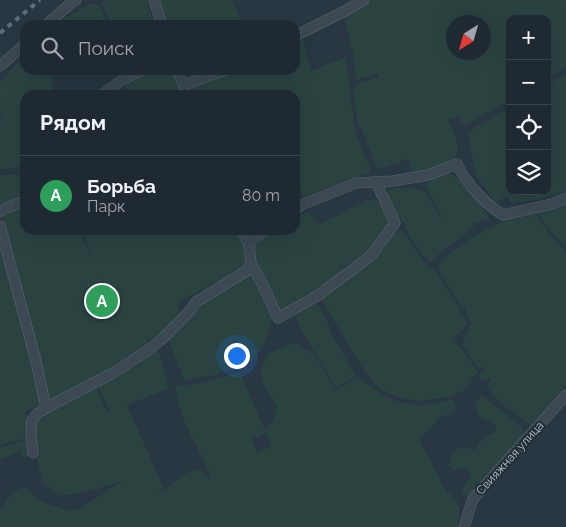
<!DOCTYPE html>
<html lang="ru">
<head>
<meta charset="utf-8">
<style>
	body { margin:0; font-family:Raleway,sans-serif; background:#2b353e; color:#f1f3f6 }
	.controls { position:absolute; right:15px; top:15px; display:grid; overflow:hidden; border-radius:10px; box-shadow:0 5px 20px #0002 }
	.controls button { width:45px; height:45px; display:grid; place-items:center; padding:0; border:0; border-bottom:1px solid #3c454d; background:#1e2932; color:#f1f3f6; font:25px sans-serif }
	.compass { position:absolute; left:446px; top:15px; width:45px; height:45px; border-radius:50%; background:#1e2932; box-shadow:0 5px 20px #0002; rotate:217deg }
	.you { position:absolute; left:236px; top:355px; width:18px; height:18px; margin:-12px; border:4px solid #fff; border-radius:50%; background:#1a73e8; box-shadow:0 0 0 8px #1a73e833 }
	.badge { display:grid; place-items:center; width:32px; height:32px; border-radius:50%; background:#d93025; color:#fff; font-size:16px; font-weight:700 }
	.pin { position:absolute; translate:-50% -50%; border:2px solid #fff; box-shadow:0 1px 5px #0006 }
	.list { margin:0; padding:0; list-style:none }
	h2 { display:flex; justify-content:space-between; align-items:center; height:65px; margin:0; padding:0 20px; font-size:21px }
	h2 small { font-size:16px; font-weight:400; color:#a1a6ac }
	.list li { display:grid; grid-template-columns:32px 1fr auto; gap:15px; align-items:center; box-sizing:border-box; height:80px; padding:0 20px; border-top:1px solid #3c454d }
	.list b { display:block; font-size:19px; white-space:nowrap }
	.list p { margin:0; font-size:16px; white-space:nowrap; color:#a1a6ac }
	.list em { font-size:16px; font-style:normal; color:#a1a6ac }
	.icon { flex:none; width:28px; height:28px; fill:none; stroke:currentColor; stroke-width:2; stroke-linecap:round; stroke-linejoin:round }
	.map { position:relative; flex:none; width:566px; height:527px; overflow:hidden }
	.search { position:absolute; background:#1e2932; box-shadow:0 5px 20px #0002; left:20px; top:20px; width:280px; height:55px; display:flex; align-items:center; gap:12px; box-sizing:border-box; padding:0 18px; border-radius:15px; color:#a1a6ac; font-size:19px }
	.panel { position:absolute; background:#1e2932; box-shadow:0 5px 20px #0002; left:20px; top:90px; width:280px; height:145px; border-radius:15px }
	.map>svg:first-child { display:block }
	.green { fill:#2a4341; fill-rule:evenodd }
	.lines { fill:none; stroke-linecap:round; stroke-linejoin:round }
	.minor-casing { stroke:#5a666f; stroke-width:11 }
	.minor { stroke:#3c4952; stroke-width:10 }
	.rail { stroke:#5f6d78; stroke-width:4; stroke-dasharray:5 5; stroke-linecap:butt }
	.labels { text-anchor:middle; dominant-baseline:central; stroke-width:4; stroke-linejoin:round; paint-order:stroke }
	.street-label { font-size:12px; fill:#b9c3cb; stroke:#212e37 }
</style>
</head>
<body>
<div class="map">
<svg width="566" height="527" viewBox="0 0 566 527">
	<rect width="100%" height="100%" fill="#283742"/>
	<g class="green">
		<polygon points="106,0 146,0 156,25 112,25 101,2"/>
		<polygon points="158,0 232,0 243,24 166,25"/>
		<path d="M371,0H566V68L547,79V19H510V100L467,124H461L460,115L448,119C453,132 463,146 454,159L414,175L408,159L378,170L365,137L358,124L353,87L361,82L379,77L377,73L356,80L352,48L344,15ZM454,22H484V52H454Z"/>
		<polygon points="91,4 98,4 108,25 54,25 56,23"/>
		<polygon points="302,38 310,64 311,71 346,57 355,131 371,172 303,197 295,166 295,154 297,153 295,151 295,95 190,95 191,91 198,86 236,70 295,70 295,41"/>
		<polygon points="25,56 25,70 53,70 51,75 52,95 25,95 25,166 0,169 0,124 2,116 0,115 0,82 18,62"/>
		<polygon points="160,70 173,70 181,93 175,95 133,95 132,92 130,93 129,90 127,90 124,84"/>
		<polygon points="566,73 566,191 535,200 512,203 507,196 495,203 476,175 468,133 471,132 472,129 510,108 510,191 547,191 547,85"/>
		<polygon points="25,172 25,197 7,205 1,205 0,203 0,175 17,175"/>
		<path d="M449,174C469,180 480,201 489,219L472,223L474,228L467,232L429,262L419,250L410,236L401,219L396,214L387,195C388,189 392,188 398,188C437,188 424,199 443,220L425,184L433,180V179L439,176Z"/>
		<path d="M365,200C369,200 374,200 378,201C384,203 389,217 389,223L371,249L361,258L343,267L346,272L314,290L316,295L282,314L256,261L254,251L255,246L259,241L276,230H295V218L308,212L319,224L339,215Z"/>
		<polygon points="566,202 566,248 546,224 545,224 537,213"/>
		<path d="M25,204V230H79L90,256L92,254L81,230H236L244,243L247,262L237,274L225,278L178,302C180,327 166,331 147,341L149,345L133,357L59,397L50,400L47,395L3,218L7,213Z"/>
		<path d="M535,213L550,235L566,252V385L531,426L512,410L510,411L495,397L486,386L491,381L489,378L482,382L478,375L485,370L482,366L479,369L462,345L471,323L464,307L462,308L438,269C439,253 497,223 513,217C520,215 528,214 535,213Z"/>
		<polygon points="401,229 429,269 433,267 468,323 454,338 478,372 471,380 472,381 465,388 465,390 452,396 419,401 407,399 385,392 373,382 365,372 322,300 323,295 393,233"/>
		<polygon points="0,238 42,405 25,411 27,420 27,438 0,445"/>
		<polygon points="251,274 254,276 273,317 262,350 254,355 256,359 216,375 184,380 169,340 208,298"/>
		<polygon points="313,304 318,305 325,316 330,331 356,376 336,388 306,338 294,315"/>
		<path d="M297,343L314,354L336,390L357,377C366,381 372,388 380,393C392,401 410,406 425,405C434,404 443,401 452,399L457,405L452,413L438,418L434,425L419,439L446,491L457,500L460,513L457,527H0V509L14,491L24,487L43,502L67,510L79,509L122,481L90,491L59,496L42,482L33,437L35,420L56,407L63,405V402L96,387L107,413L110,411L98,386L145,358L157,350L160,355L169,388L127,405L164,489L151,494L166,489L186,473L198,469L205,474L208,478L211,476L182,417L175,387L214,380L240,372L266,433L252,439L257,453L271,446L265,428L273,421L277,406L263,384L260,372L268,354L286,346Z"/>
		<path d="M480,396H482L486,398L521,427L523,431V438C516,446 510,455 503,462C499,466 494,468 490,472C482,480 480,494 466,496L463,493L462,489L472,474L461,467L455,471L449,466L452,454L460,447L475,450C482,439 483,438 495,433L496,427C492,421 487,422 482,418C474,413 474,403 480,396Z"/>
		<polygon points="28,440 31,456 22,458 20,451 0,460 0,448"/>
	</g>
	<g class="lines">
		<g class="minor-casing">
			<g id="minor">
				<polyline points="154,0 162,25"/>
				<polyline points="46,25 70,4 76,0"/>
				<polyline points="295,36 345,11 364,0"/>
				<polyline points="0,66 25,44"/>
				<polyline points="176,70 184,85 185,95"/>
				<polyline points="184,85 225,70"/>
				<polyline points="102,95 123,79 144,70"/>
				<path d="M295,210L301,205L356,183L393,181L428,175L457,164C466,183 485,204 503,215L551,204L566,198"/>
				<polyline points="0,212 6,208 25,201"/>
				<polyline points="0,226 36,361 46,408"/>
				<polyline points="241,230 249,244"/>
				<polyline points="251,264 262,283 278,318 317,296 368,258 373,253 395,223 376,182"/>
				<polyline points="33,453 31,438 32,420 38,413 59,401 113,373 147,351 161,340 188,313 196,302 248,270 251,264 249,244 254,238 266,230"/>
				<polyline points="464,527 473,499 566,395"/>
			</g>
		</g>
		<use href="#minor" class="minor"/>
		<polyline class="rail" points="0,33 40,0"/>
	</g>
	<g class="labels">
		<g class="street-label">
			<text transform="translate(510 458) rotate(-48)">Свияжная улица</text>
		</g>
	</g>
</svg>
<div class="controls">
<button>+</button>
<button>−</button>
<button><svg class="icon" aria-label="locate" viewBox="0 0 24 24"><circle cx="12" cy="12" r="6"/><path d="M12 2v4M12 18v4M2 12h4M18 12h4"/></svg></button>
<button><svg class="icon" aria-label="layers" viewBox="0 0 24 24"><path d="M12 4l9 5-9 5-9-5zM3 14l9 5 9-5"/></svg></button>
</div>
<svg class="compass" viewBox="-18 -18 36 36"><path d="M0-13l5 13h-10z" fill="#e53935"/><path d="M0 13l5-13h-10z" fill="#a1a6ac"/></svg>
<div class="you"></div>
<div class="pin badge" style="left:102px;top:301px;background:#2e9e5b">A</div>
<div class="search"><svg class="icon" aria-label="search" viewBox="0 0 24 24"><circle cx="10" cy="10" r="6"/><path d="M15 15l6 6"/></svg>Поиск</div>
<section class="panel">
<h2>Рядом<small></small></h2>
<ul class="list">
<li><span class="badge" style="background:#2e9e5b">A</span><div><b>Борьба</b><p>Парк</p></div><em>80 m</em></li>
</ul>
</section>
</div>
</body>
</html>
